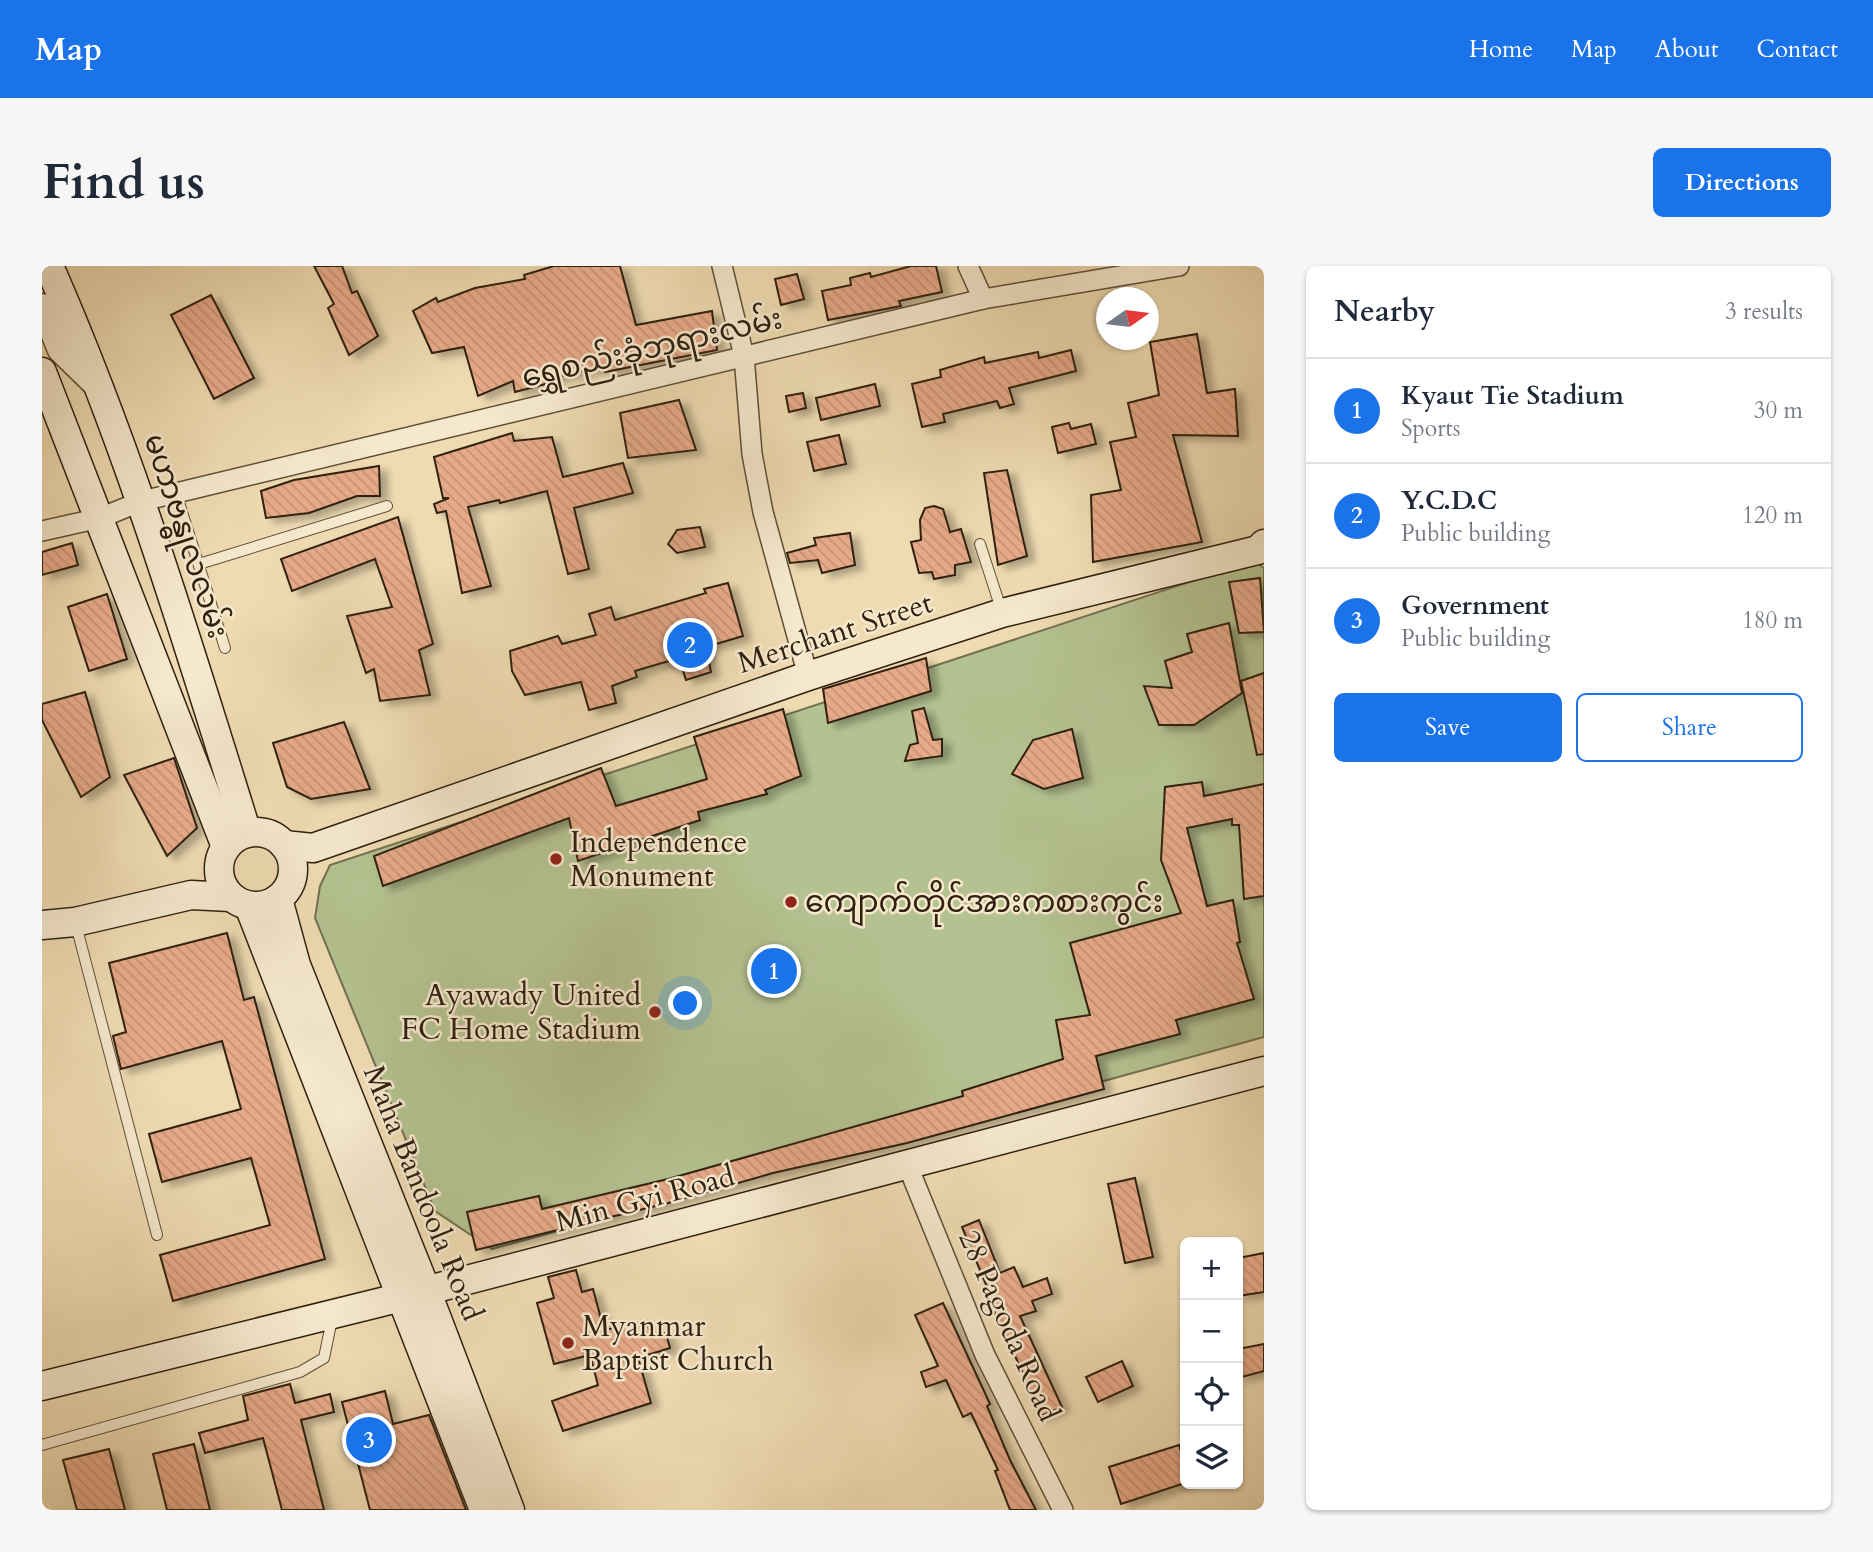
<!DOCTYPE html>
<html lang="en">
<head>
<meta charset="utf-8">
<style>
	body { margin:0; font-family:Cardo,"Noto Sans Myanmar",serif; background:#f6f6f7; color:#1f2937 }
	.controls { position:absolute; right:21px; bottom:21px; display:grid; overflow:hidden; border-radius:10px; box-shadow:0 2px 5px #0004 }
	.controls button { width:63px; height:63px; display:grid; place-items:center; padding:0; border:0; border-bottom:2px solid #e0e1e3; background:#fff; color:#1f2937; font:35px sans-serif }
	.compass { position:absolute; left:1054px; top:21px; width:63px; height:63px; border-radius:50%; background:#fff; box-shadow:0 2px 5px #0004; rotate:76deg }
	.you { position:absolute; left:644px; top:738px; width:24px; height:24px; margin:-18px; border:5px solid #fff; border-radius:50%; background:#1a73e8; box-shadow:0 0 0 10px #1a73e833 }
	.badge { display:grid; place-items:center; width:46px; height:46px; border-radius:50%; background:#1a73e8; color:#fff; font-size:23px; font-weight:700 }
	.pin { position:absolute; translate:-50% -50%; border:4px solid #fff; box-shadow:0 2px 7px #0006 }
	.list { margin:0; padding:0; list-style:none }
	h2 { display:flex; justify-content:space-between; align-items:center; height:91px; margin:0; padding:0 28px; font-size:30px }
	h2 small { font-size:23px; font-weight:400; color:#747a83 }
	.list li { display:grid; grid-template-columns:46px 1fr auto; gap:21px; align-items:center; box-sizing:border-box; height:105px; padding:0 28px; border-top:2px solid #e0e1e3 }
	.list b { display:block; font-size:26px; white-space:nowrap }
	.list p { margin:0; font-size:23px; white-space:nowrap; color:#747a83 }
	.list em { font-size:23px; font-style:normal; color:#747a83 }
	.actions { display:flex; gap:14px; padding:21px 28px }
	.actions a { flex:1; padding:16px 0; border:2px solid #1a73e8; border-radius:10px; text-align:center; font-size:24px; color:#1a73e8 }
	.actions .main { background:#1a73e8; color:#fff }
	.icon { flex:none; width:38px; height:38px; fill:none; stroke:currentColor; stroke-width:2; stroke-linecap:round; stroke-linejoin:round }
	.map { position:relative; flex:none; width:1222px; height:1244px; overflow:hidden; border-radius:10px }
	header { display:flex; align-items:center; gap:42px; box-sizing:border-box; height:98px; padding:0 35px; background:#1a73e8; color:#fff }
	header strong { font-size:33px }
	nav { display:flex; gap:38px; margin-inline-start:auto; font-size:24px }
	.intro { display:flex; align-items:center; justify-content:space-between; box-sizing:border-box; height:168px; padding:0 42px }
	h1 { margin:0; font-size:49px }
	.button { padding:18px 32px; border-radius:10px; background:#1a73e8; color:#fff; font-size:24px; font-weight:700 }
	main { display:flex; gap:42px; padding:0 42px }
	aside { flex:1; background:#fff; border-radius:10px; box-shadow:0 2px 5px #0004 }
	.map>svg:first-child { display:block }
	.green { fill:#b4c190; stroke:#727050; stroke-width:2 }
	.building { fill:url(#building-back-hatch); stroke:#2f2010; stroke-width:2; filter:url(#shadow) }
	.lines { fill:none; stroke-linecap:round; stroke-linejoin:round }
	.service-casing { stroke:#5f4f38; stroke-width:12 }
	.minor-casing { stroke:#5f4f38; stroke-width:22 }
	.tertiary-casing { stroke:#5f4f38; stroke-width:27 }
	.secondary-casing { stroke:#2f2010; stroke-width:31 }
	.service { stroke:#f5e8cd; stroke-width:10 }
	.minor { stroke:#f5e8cd; stroke-width:19 }
	.tertiary { stroke:#f5e8cd; stroke-width:24 }
	.secondary { stroke:#f5e8cd; stroke-width:28 }
	.poi-dot { fill:#8f2418; stroke:#f5e8cd; stroke-width:2.5 }
	.labels { text-anchor:middle; dominant-baseline:central; stroke-width:5; stroke-linejoin:round; paint-order:stroke }
	.street-label { font-size:30px; fill:#2f2010; stroke:#f5e8cd }
	.poi-label { font-size:30px; fill:#2f2010; stroke:#f5e8cd; text-anchor:start }
</style>
</head>
<body>
<header>
<strong>Map</strong>
<nav><a>Home</a><a>Map</a><a>About</a><a>Contact</a></nav>
</header>
<div class="intro"><h1>Find us</h1><a class="button">Directions</a></div>
<main>
<div class="map">
<svg width="1222" height="1244" viewBox="0 0 1222 1244">
	<defs>
		<pattern id="building-back-hatch" width="6" height="6" patternUnits="userSpaceOnUse" patternTransform="scale(1.75)"><rect width="6" height="6" fill="#e7aa89"/><path d="M-1 5l2 2M0 0l6 6M5-1l2 2" fill="none" stroke="#c69275"/></pattern>
		<filter id="shadow"><feDropShadow dx="8" dy="4.5" stdDeviation="3.5" flood-color="#0004"/></filter>
	</defs>
	<rect width="100%" height="100%" fill="#efdbb2"/>
	<filter id="stains"><feTurbulence type="fractalNoise" baseFrequency=".00286" numOctaves="4"/><feColorMatrix values="0 0 0 0 .2 0 0 0 0 .09 0 0 0 0 .02 0 0 0 .5 -.17"/></filter>
	<radialGradient id="worn" r=".72"><stop offset=".6" stop-color="#630" stop-opacity="0"/><stop offset="1" stop-color="#630" stop-opacity=".3"/></radialGradient>
	<polygon class="green" points="1211,295 1222,302 1222,771 450,983 393,945 273,652 278,620 288,599"/>
	<g class="building">
		<polygon points="272,0 300,0 310,27 315,25 336,70 307,89 286,42 292,38"/>
		<polygon points="512,0 578,0 594,59 670,45 675,84 563,106 562,100 510,112 511,116 473,126 471,115 436,130 422,81 390,87 371,45 394,32 396,36 433,22 483,13 482,9"/>
		<polygon points="869,0 894,0 900,26 857,35 859,40 786,54 780,25 809,19 808,12 828,7 829,11"/>
		<polygon points="755,8 762,33 739,39 733,13"/>
		<polygon points="169,29 212,112 172,133 129,49"/>
		<polygon points="1155,68 1165,127 1193,123 1196,170 1131,169 1160,276 1051,296 1049,229 1079,224 1068,176 1094,171 1086,137 1117,129 1108,76"/>
		<polygon points="1029,84 1034,105 967,122 972,138 958,142 955,135 901,148 903,156 880,161 870,118 899,111 898,104 942,91 943,97 996,86 997,92"/>
		<polygon points="833,118 838,140 779,154 774,132"/>
		<polygon points="761,127 764,142 747,146 744,130"/>
		<polygon points="637,134 654,184 586,192 578,147"/>
		<polygon points="1027,157 1029,163 1049,158 1054,178 1016,187 1010,161"/>
		<polygon points="470,167 472,175 510,171 521,211 581,197 591,227 532,242 547,303 526,308 505,225 458,237 457,234 426,241 449,320 420,327 404,245 395,247 392,238 407,232 401,232 392,191"/>
		<polygon points="797,169 804,198 772,205 765,176"/>
		<polygon points="337,200 338,230 315,230 267,247 224,252 219,225 252,214"/>
		<polygon points="965,204 985,290 956,299 942,207"/>
		<polygon points="892,240 901,243 908,266 919,263 929,296 913,299 913,309 892,313 890,306 877,307 869,276 879,274 878,254 883,242"/>
		<polygon points="356,251 391,378 377,384 388,429 338,435 332,403 324,407 305,350 350,341 333,293 250,325 239,293"/>
		<polygon points="658,261 663,281 635,287 626,278 635,264"/>
		<polygon points="808,267 813,299 780,307 776,294 748,297 745,287 774,279 772,272"/>
		<polygon points="30,277 36,299 0,309 0,286"/>
		<polygon points="1218,312 1222,366 1197,367 1187,316"/>
		<polygon points="686,317 701,370 664,381 669,406 644,414 637,392 593,405 595,411 570,420 574,437 547,444 539,416 483,429 470,405 468,385 516,370 520,378 554,369 547,348 569,341 573,354 664,327 662,323"/>
		<polygon points="65,328 85,393 47,405 26,341"/>
		<polygon points="1187,357 1200,427 1152,459 1117,459 1102,420 1130,422 1123,395 1150,386 1145,368"/>
		<polygon points="884,392 889,425 786,457 781,423"/>
		<polygon points="1222,407 1222,488 1215,489 1199,415"/>
		<polygon points="43,426 68,511 39,531 0,454 0,438"/>
		<polygon points="882,442 891,474 900,473 900,490 863,495 868,479 876,477 870,445"/>
		<polygon points="741,443 759,510 723,524 725,528 656,546 658,554 536,595 527,552 341,620 332,590 559,502 574,540 665,513 652,471"/>
		<polygon points="302,456 328,523 269,533 245,521 231,477"/>
		<polygon points="1030,463 1041,512 1002,523 970,508 991,474"/>
		<polygon points="132,492 155,562 125,590 82,509"/>
		<polygon points="1160,516 1162,530 1222,518 1222,630 1202,633 1197,559 1190,559 1190,553 1145,562 1165,640 1191,634 1198,676 1195,677 1212,733 1134,754 1138,768 1054,790 1062,823 865,877 731,907 626,937 434,984 425,946 497,930 500,943 626,913 921,830 920,825 1021,793 1014,754 1048,749 1028,677 1139,647 1119,594 1123,521"/>
		<polygon points="185,667 202,734 212,731 283,993 131,1035 118,989 228,959 209,892 120,916 107,868 199,843 180,775 79,803 71,770 84,766 67,697"/>
		<polygon points="1093,912 1111,991 1083,997 1066,918"/>
		<polygon points="937,954 958,1007 972,1001 981,1021 1005,1012 1010,1028 990,1035 994,1045 978,1050 1020,1141 997,1151 980,1105 941,1022 945,1021 920,961"/>
		<polygon points="1222,987 1222,1026 1196,1030 1196,992"/>
		<polygon points="534,1004 540,1026 551,1023 562,1064 605,1055 609,1071 624,1067 628,1082 596,1092 609,1137 521,1165 510,1135 556,1119 548,1089 512,1098 495,1037 512,1032 506,1011"/>
		<polygon points="901,1037 948,1138 945,1140 968,1194 994,1244 968,1244 953,1205 956,1204 929,1147 921,1151 904,1114 884,1121 879,1106 896,1100 873,1049"/>
		<polygon points="1222,1078 1222,1105 1196,1112 1196,1083"/>
		<polygon points="1080,1095 1091,1120 1056,1136 1044,1111"/>
		<polygon points="248,1118 253,1137 288,1128 292,1146 259,1154 282,1244 240,1244 221,1172 163,1187 157,1167 206,1154 201,1130"/>
		<polygon points="343,1125 351,1158 387,1149 424,1244 328,1244 300,1136"/>
		<polygon points="152,1178 168,1244 125,1244 111,1188"/>
		<polygon points="1137,1179 1143,1198 1143,1217 1079,1238 1067,1201"/>
		<polygon points="67,1183 83,1244 35,1244 21,1194"/>
	</g>
	<g class="lines">
		<g class="service-casing">
			<g id="service">
				<polyline points="134,227 183,382"/>
				<polyline points="938,278 960,346"/>
				<polyline points="157,298 345,240"/>
				<polyline points="34,659 115,969"/>
				<polyline points="0,1179 258,1106 282,1092 290,1053"/>
			</g>
		</g>
		<g class="minor-casing">
			<g id="minor">
				<polyline points="680,0 702,90 710,188 721,246 766,410"/>
				<polyline points="926,0 941,33"/>
				<polyline points="0,265 58,252 100,235 134,227 941,33 1137,0"/>
				<polyline points="865,898 943,1089 1021,1244"/>
			</g>
		</g>
		<g class="tertiary-casing">
			<polyline id="tertiary" points="0,40 18,84 56,121"/>
		</g>
		<g class="secondary-casing">
			<g id="secondary">
				<path d="M7,0C88,184 145,375 205,567"/>
				<polyline points="0,106 184,581"/>
				<circle cx="214" cy="603" r="37"/>
				<polyline points="242,579 271,582 766,410 960,347 1216,284 1222,278"/>
				<polyline points="236,633 254,699 384,1024 468,1244"/>
				<polyline points="207,640 442,1244"/>
				<polyline points="0,659 33,656 149,629 189,631"/>
				<polyline points="0,1120 360,1031 1222,805"/>
			</g>
		</g>
		<use href="#service" class="service"/>
		<use href="#minor" class="minor"/>
		<use href="#tertiary" class="tertiary"/>
		<use href="#secondary" class="secondary"/>
	</g>
	<g class="poi-dot">
		<circle cx="514" cy="593" r="7"/>
		<circle cx="749" cy="636" r="7"/>
		<circle cx="613" cy="746" r="7"/>
		<circle cx="526" cy="1077" r="7"/>
	</g>
	<g class="labels">
		<g class="street-label">
			<text transform="translate(610 82) rotate(-13)">ရွှေစည်းခုံဘုရားလမ်း</text>
			<text transform="translate(144 270) rotate(72)">မဟာဗန္ဓုလလမ်း</text>
			<text transform="translate(793 367) rotate(-18)">Merchant Street</text>
			<text transform="translate(381 927) rotate(68)">Maha Bandoola Road</text>
			<text transform="translate(603 933) rotate(-15)">Min Gyi Road</text>
			<text transform="translate(967 1060) rotate(66)">28 Pagoda Road</text>
		</g>
		<g class="poi-label">
			<text x="528" y="576">Independence<tspan x="528" dy="34">Monument</tspan></text>
			<text x="763" y="636">ကျောက်တိုင်အားကစားကွင်း</text>
			<text x="599" y="729" text-anchor="end">Ayawady United<tspan x="599" dy="34">FC Home Stadium</tspan></text>
			<text x="540" y="1060">Myanmar<tspan x="540" dy="34">Baptist Church</tspan></text>
		</g>
	</g>
	<rect width="100%" height="100%" filter="url(#stains)"/>
	<rect width="100%" height="100%" fill="url(#worn)"/>
</svg>
<div class="controls">
<button>+</button>
<button>−</button>
<button><svg class="icon" aria-label="locate" viewBox="0 0 24 24"><circle cx="12" cy="12" r="6"/><path d="M12 2v4M12 18v4M2 12h4M18 12h4"/></svg></button>
<button><svg class="icon" aria-label="layers" viewBox="0 0 24 24"><path d="M12 4l9 5-9 5-9-5zM3 14l9 5 9-5"/></svg></button>
</div>
<svg class="compass" viewBox="-18 -18 36 36"><path d="M0-13l5 13h-10z" fill="#e53935"/><path d="M0 13l5-13h-10z" fill="#747a83"/></svg>
<div class="you"></div>
<div class="pin badge" style="left:732px;top:705px">1</div>
<div class="pin badge" style="left:648px;top:379px">2</div>
<div class="pin badge" style="left:327px;top:1174px">3</div>
</div>
<aside>
<h2>Nearby<small>3 results</small></h2>
<ul class="list">
<li><span class="badge">1</span><div><b>Kyaut Tie Stadium</b><p>Sports</p></div><em>30 m</em></li>
<li><span class="badge">2</span><div><b>Y.C.D.C</b><p>Public building</p></div><em>120 m</em></li>
<li><span class="badge">3</span><div><b>Government</b><p>Public building</p></div><em>180 m</em></li>
</ul>
<div class="actions"><a class="main">Save</a><a>Share</a></div>
</aside>
</main>
</body>
</html>
